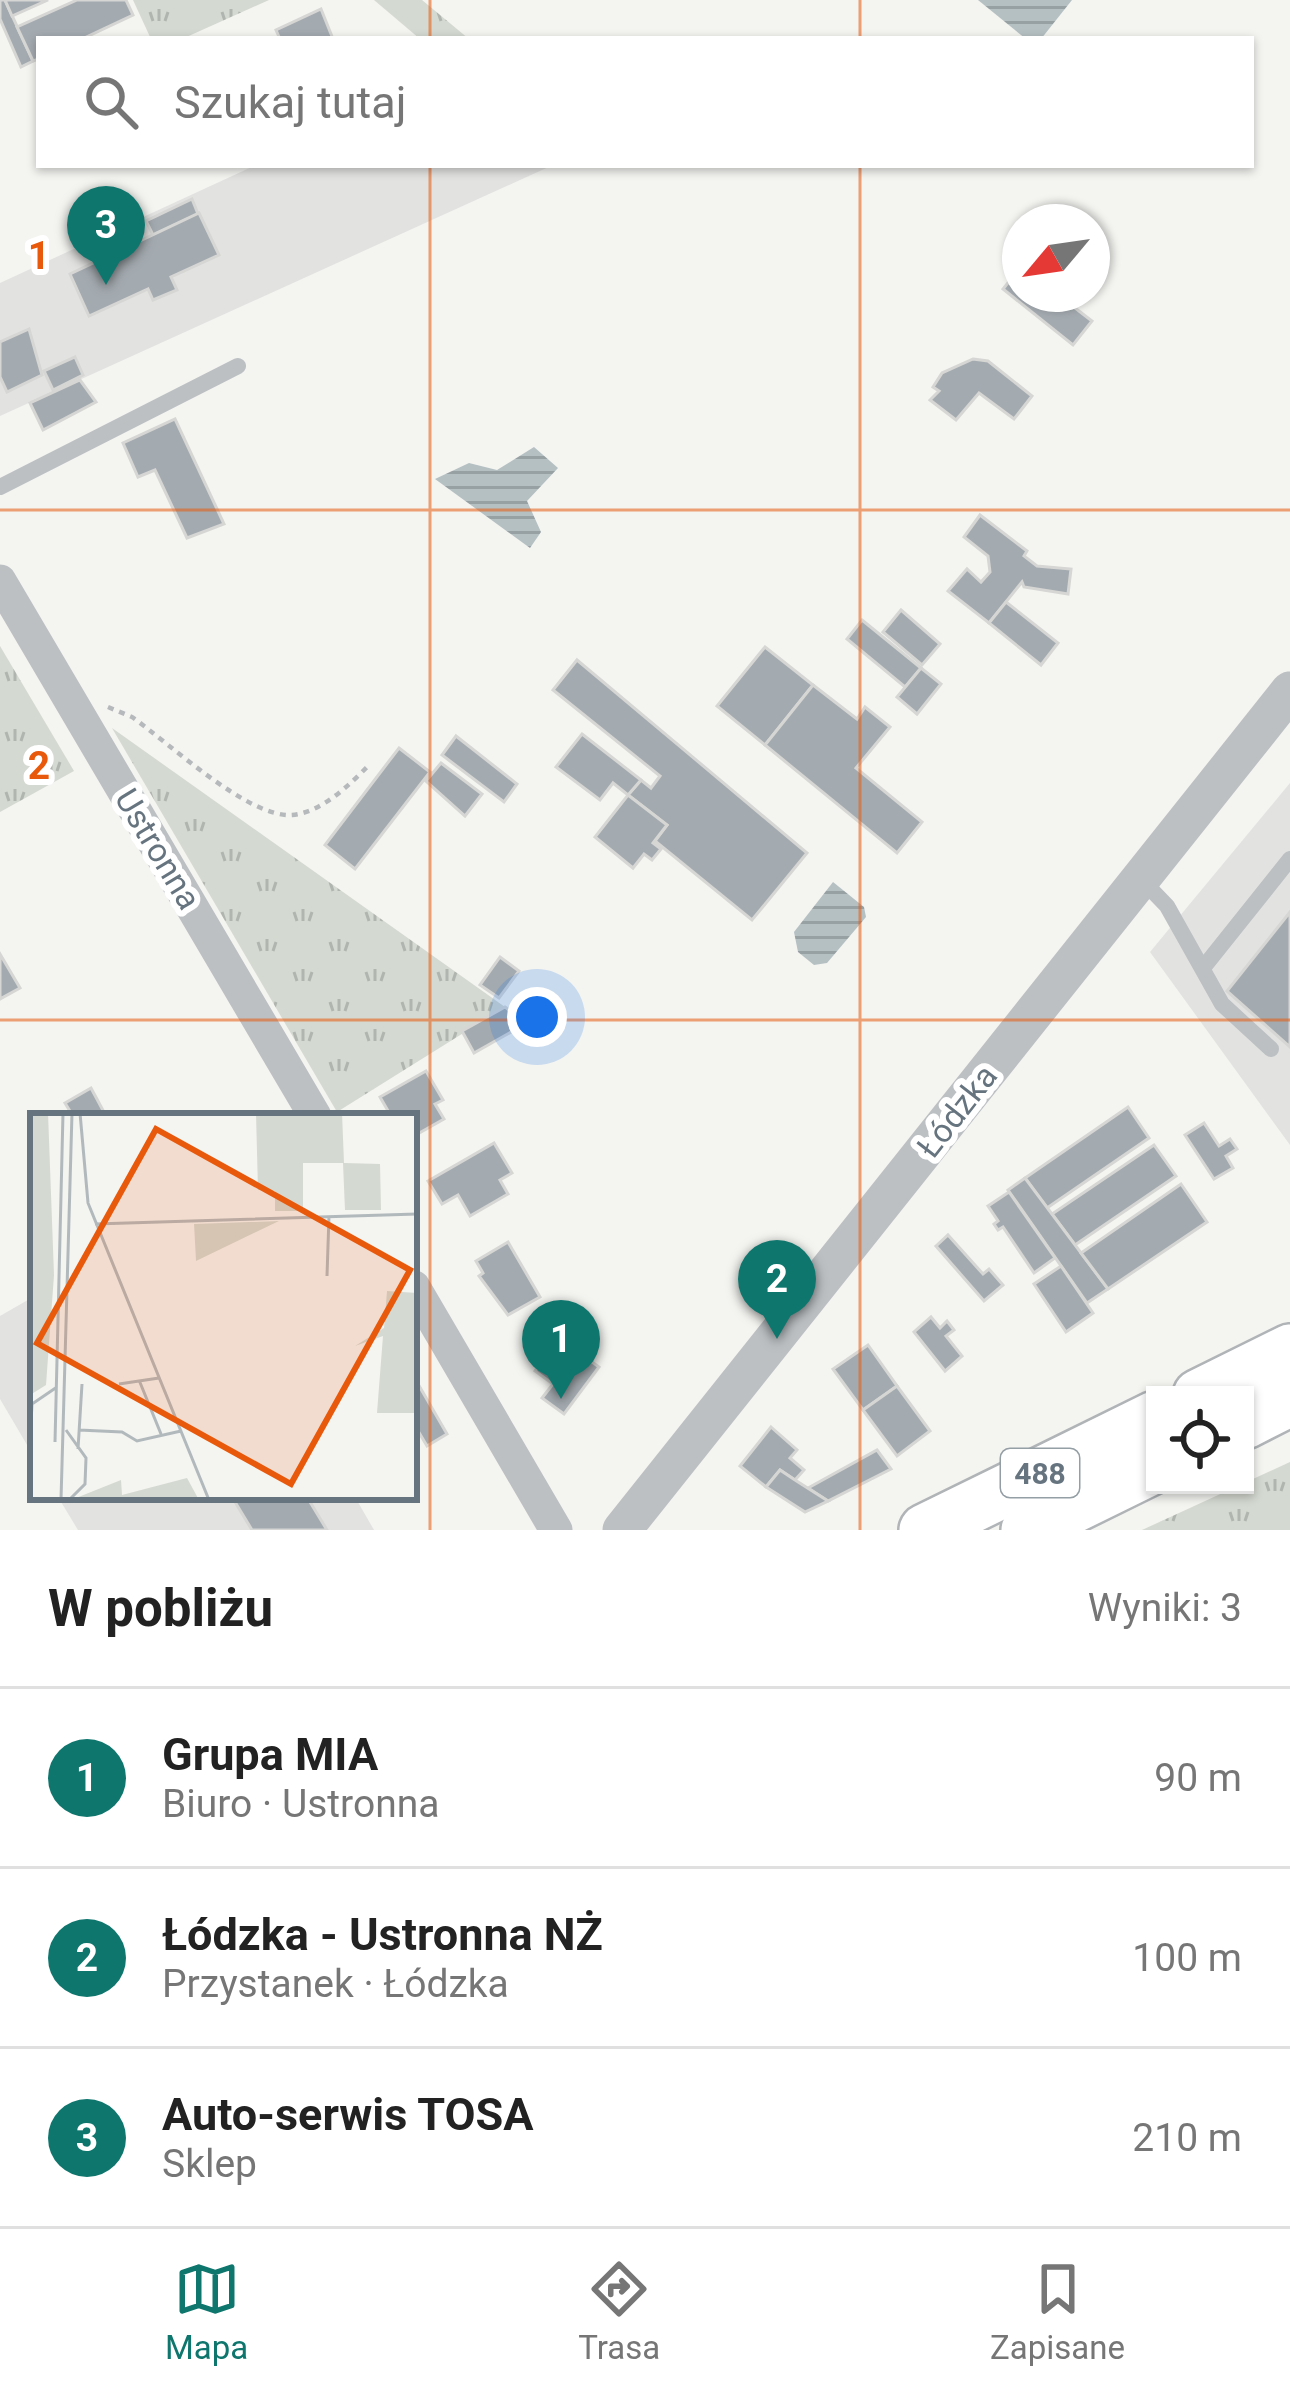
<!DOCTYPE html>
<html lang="pl">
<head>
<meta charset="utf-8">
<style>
	body { margin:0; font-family:Roboto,sans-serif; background:#f2f2f2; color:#222 }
	.controls { position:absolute; right:36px; bottom:36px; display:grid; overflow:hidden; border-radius:0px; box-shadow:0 3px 9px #0004 }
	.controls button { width:108px; height:108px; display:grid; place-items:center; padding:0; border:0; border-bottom:3px solid #e0e0e0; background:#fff; color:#222; font:60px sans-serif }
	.compass { position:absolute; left:1002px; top:204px; width:108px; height:108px; border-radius:50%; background:#fff; box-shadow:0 3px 9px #0004; rotate:241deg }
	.you { position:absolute; left:537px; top:1017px; width:42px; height:42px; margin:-30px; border:9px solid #fff; border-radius:50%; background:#1a73e8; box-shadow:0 0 0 18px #1a73e833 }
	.badge { display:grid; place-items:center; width:78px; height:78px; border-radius:50%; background:#0f766e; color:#fff; font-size:39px; font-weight:700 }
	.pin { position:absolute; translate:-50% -99px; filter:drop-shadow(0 3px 6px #0008) }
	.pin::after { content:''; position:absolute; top:63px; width:42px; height:36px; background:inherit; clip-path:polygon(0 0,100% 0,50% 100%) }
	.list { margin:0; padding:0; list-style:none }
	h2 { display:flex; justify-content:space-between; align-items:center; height:156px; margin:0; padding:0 48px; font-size:51px }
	h2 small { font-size:39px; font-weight:400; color:#767676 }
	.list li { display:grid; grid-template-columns:78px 1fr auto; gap:36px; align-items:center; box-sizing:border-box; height:180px; padding:0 48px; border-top:3px solid #e0e0e0 }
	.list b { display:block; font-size:45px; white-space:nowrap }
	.list p { margin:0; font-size:39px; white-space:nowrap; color:#767676 }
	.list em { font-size:39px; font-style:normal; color:#767676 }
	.icon { flex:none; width:66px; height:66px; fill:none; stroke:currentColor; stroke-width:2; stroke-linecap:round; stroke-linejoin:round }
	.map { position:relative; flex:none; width:1290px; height:1530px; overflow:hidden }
	.search { position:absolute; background:#fff; box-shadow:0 3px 9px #0004; left:36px; right:36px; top:36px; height:132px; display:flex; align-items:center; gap:30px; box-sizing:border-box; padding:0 42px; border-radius:0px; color:#767676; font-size:45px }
	.sheet { height:696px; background:#fff }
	nav { display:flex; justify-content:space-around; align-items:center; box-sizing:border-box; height:168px; border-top:3px solid #e0e0e0; background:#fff; font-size:33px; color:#767676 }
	nav a { display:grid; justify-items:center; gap:6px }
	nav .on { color:#0f766e }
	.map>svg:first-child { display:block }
	.built { fill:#e2e3e1 }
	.grass { fill:url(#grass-tufts) }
	.water { fill:url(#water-rules) }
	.building { fill:#a4abb0; stroke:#d6d6d4; stroke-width:3 }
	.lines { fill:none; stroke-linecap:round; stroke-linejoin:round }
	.primary-casing { stroke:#b0b4b7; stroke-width:56 }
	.path { stroke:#b6b9bb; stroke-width:4.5; stroke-dasharray:6 6; stroke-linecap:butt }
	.service { stroke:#bcc0c3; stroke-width:16 }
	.minor { stroke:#bcc0c3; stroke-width:33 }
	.tertiary { stroke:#bcc0c3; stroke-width:39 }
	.primary { stroke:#fff; stroke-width:51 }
	.grid { fill:none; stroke:#e8590c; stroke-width:3; stroke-opacity:0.55 }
	.labels { text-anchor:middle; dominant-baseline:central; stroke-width:12; stroke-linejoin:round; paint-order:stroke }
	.shield { fill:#fff; stroke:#949ea5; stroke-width:3 }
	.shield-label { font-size:30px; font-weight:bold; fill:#66747f }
	.street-label { font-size:33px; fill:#66747f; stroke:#fff }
	.inset-road { fill:none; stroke:#b2b9bc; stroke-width:3 }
	.view { fill:#e8590c; fill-opacity:0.15; stroke:#e8590c; stroke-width:6 }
	.inset-edge { fill:none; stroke:#66747f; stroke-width:6 }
	.grid-label { font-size:39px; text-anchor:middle; font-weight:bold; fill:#e8590c; stroke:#fff; stroke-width:12; stroke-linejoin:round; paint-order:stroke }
</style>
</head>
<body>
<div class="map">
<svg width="1290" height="1530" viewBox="0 0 1290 1530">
	<defs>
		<pattern id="grass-tufts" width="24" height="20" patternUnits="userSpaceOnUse" patternTransform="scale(3)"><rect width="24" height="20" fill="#d4d9d1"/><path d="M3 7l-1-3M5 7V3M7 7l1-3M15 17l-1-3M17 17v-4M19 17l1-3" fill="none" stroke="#b0b5af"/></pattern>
		<pattern id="water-rules" width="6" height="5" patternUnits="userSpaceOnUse" patternTransform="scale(3)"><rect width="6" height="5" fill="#b5c0c3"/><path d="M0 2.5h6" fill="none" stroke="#97a1a4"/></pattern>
	</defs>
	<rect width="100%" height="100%" fill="#f4f4f1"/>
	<g class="built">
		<polygon points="256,165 553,165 0,416 0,283"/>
		<polygon points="1290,783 1290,1145 1150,952"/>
		<polygon points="33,1297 33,1455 0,1399 0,1316"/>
		<polygon points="58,1497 355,1497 374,1530 78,1530"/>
	</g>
	<g class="grass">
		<polygon points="133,0 269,0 182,39 151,39"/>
		<polygon points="374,0 422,0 469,39 420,39"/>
		<polygon points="0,646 74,771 0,812"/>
		<polygon points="112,728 505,1007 337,1112"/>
		<polygon points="1290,1462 1290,1530 1142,1530"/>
	</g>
	<g class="water">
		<polygon points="978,0 1072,0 1041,39 1026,39"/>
		<polygon points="534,447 558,468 527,501 541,532 530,548 435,479 469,463 497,470"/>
		<polygon points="833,882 864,907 866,917 827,963 814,965 798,952 794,932"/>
	</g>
	<g class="building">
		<polygon points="0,0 5,0 33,61 21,67 0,19"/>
		<polygon points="5,0 48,0 12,16"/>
		<polygon points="77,0 126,0 133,15 82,39 39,39 39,59 33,61 17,27"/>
		<polygon points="321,9 333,39 280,39 276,30"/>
		<polygon points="192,199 198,214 153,235 146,221"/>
		<polygon points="199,213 219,255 171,277 177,290 153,300 148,289 89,316 70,274"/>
		<polygon points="1020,268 1020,294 1057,294 1092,321 1073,345 1003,289"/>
		<polygon points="29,329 42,375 7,392 0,377 0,342"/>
		<polygon points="75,357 83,375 53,390 44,371"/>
		<polygon points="973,359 988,361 1032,396 1014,419 979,393 956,420 930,400 939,391 933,387 942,373"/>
		<polygon points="80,380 96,402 43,430 30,403"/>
		<polygon points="175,419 224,524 187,538 155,470 138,477 123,443"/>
		<polygon points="980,515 1027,551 1024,556 1037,566 1071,569 1068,594 1024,587 1022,582 989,623 948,591 967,569 981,582 990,572 988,556 964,537"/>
		<polygon points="1006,602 1058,643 1041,665 989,623"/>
		<polygon points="901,610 940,644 922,665 883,632"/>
		<polygon points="862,620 921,668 905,687 847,639"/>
		<polygon points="765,647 813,685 765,745 717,706"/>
		<polygon points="577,660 807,853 752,920 655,841 667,825 628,795 641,780 651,788 660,776 553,690"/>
		<polygon points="921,668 941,684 917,714 897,697"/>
		<polygon points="813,685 857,719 865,707 890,727 856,768 922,822 897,853 765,745"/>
		<polygon points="582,734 641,780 628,795 613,783 600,800 556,767"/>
		<polygon points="456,736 517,784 504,802 442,755"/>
		<polygon points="399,748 430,772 355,869 325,845"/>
		<polygon points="441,763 482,794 465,816 426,781"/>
		<polygon points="628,795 667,825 653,843 661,849 652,860 644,854 633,868 595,837"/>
		<polygon points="1290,912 1290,1047 1227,991"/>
		<polygon points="0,954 20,988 0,999"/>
		<polygon points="500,957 519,971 499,998 480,985"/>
		<polygon points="505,1007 527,1023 474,1053 462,1031"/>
		<polygon points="426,1071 443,1100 435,1104 444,1119 414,1136 414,1116 391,1116 380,1097"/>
		<polygon points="91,1088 106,1116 73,1116 65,1103"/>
		<polygon points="1128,1107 1149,1138 1047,1208 1025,1178"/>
		<polygon points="1204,1123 1219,1146 1230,1139 1237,1149 1226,1156 1233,1168 1214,1179 1185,1135"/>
		<polygon points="494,1143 512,1173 500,1180 508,1194 470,1216 458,1195 442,1204 428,1181"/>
		<polygon points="1154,1145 1176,1176 1075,1245 1052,1214"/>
		<polygon points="1025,1178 1108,1289 1087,1303 1008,1190"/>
		<polygon points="1181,1184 1207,1222 1108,1289 1081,1253"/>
		<polygon points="1009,1192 1055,1258 1034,1273 1003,1227 998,1230 994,1224 998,1221 988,1206"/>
		<polygon points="948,1235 983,1274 989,1269 1003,1285 984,1301 936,1246"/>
		<polygon points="508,1242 540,1297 508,1315 479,1276 483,1273 476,1261"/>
		<polygon points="1061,1266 1093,1313 1066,1332 1034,1284"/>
		<polygon points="931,1317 940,1328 947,1321 954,1330 946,1336 962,1356 945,1371 914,1332"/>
		<polygon points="559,1338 599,1367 564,1414 542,1398 553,1384 535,1371"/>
		<polygon points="868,1345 897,1386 863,1410 833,1369"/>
		<polygon points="414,1377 447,1434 427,1446 414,1424"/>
		<polygon points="897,1386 930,1431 897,1456 863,1410"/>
		<polygon points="771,1427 797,1450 790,1458 804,1470 795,1480 780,1470 766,1487 740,1466"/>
		<polygon points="877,1450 891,1469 828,1501 808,1488"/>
		<polygon points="780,1470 795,1480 828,1501 805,1512 766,1487"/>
		<polygon points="232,1497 307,1497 327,1530 252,1530"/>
	</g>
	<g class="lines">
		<g class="primary-casing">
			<g id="primary">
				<polyline points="1199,1395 1290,1350"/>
				<polyline points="1245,1423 1290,1400"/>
				<polyline points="925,1530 1155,1417"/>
				<polyline points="1027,1530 1155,1467"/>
			</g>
		</g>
		<path class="path" d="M108,707L132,717C169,743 248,818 292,815C323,812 350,784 370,764"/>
		<g class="service">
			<polyline points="0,487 238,366"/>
			<polyline points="1142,880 1167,906 1222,1004 1271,1049"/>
			<polyline points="1203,968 1290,859"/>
		</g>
		<g class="minor">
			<polyline points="0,581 315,1116"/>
			<polyline points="414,1287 556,1530"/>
		</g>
		<polyline class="tertiary" points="622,1530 1290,691"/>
		<use href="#primary" class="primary"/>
	</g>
	<path class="grid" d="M430,0V39M860,0V39M430,165V1530M860,165V1530M0,510H1290M0,1020H1290"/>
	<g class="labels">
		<rect class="shield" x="1001" y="1449" width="78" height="48" rx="9"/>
		<g class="shield-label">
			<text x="1040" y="1473">488</text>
		</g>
		<g class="street-label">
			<text transform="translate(158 849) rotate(59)">Ustronna</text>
			<text transform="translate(957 1111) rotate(-52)">Łódzka</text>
		</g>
	</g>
	<g transform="translate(30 1113)">
		<rect width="387" height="387" fill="#f4f4f1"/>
		<path d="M0,0H18L24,162L16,272L0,282ZM226,0H312L314,50L350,51L351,97H315L313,50H273V98H245V78L228,77ZM249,108L166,148L164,111ZM357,178L387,180L386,300H347L353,223L325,233L354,215ZM157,365L169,387H41L91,367L92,382Z" fill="#d4d9d1"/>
		<path class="inset-road" d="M50,0L58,90L179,387M65,111L387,101M297,163L299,103M109,267L131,321M89,271L129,265M36,317L56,345L55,371L39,387M49,317L92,319L107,328L151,318M0,328L2,291L27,274M25,329L33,0M48,336L52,271M31,387L42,0"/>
		<path class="view" d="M126,16L380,157L261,371L7,230Z"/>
		<rect width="387" height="387" class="inset-edge"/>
	</g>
	<g class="grid-label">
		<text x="39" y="269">1</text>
		<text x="39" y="779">2</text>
	</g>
</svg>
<div class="controls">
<button><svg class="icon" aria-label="locate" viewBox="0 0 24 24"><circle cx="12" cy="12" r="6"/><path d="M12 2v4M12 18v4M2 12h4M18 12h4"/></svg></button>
</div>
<svg class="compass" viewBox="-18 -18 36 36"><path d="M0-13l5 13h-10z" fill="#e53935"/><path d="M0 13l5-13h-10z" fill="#767676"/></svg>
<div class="you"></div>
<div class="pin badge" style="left:561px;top:1399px">1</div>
<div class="pin badge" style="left:777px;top:1339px">2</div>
<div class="pin badge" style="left:106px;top:285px">3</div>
<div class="search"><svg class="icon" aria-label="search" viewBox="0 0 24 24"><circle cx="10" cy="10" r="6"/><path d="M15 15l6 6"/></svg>Szukaj tutaj</div>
</div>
<section class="sheet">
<h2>W pobliżu<small>Wyniki: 3</small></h2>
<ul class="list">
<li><span class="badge">1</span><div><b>Grupa MIA</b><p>Biuro · Ustronna</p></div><em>90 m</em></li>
<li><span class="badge">2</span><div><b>Łódzka - Ustronna NŻ</b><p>Przystanek · Łódzka</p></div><em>100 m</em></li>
<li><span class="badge">3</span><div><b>Auto-serwis TOSA</b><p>Sklep</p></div><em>210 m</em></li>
</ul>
</section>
<nav>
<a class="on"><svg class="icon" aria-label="map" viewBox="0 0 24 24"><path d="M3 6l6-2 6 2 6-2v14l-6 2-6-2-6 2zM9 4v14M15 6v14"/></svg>Mapa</a>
<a><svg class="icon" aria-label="directions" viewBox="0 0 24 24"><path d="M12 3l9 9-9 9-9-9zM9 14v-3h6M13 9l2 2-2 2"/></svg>Trasa</a>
<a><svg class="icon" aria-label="saved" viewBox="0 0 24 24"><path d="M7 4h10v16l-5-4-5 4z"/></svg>Zapisane</a>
</nav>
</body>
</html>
